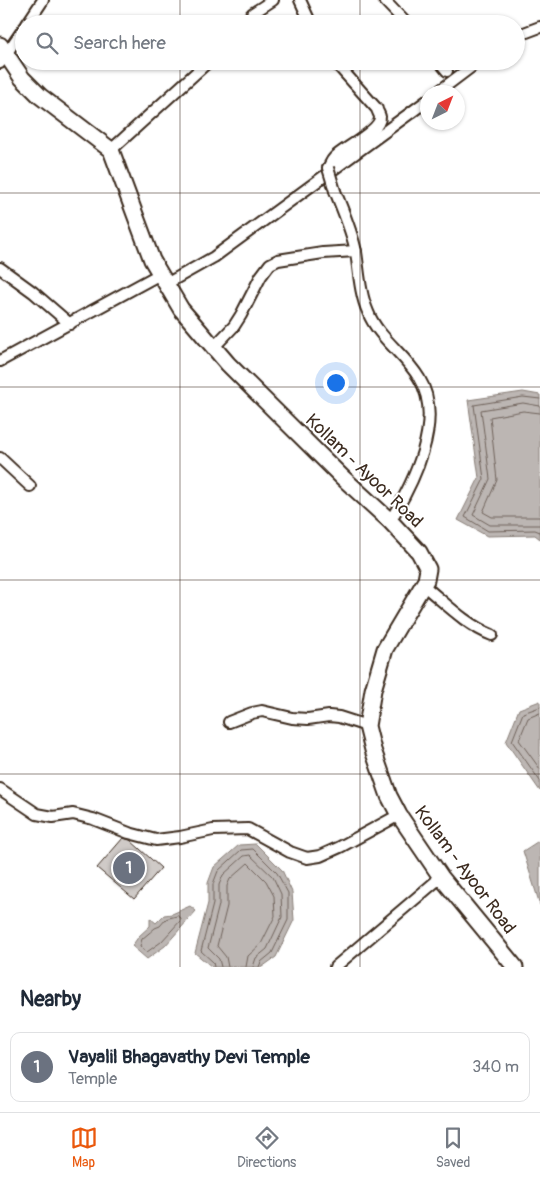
<!DOCTYPE html>
<html lang="en">
<head>
<meta charset="utf-8">
<style>
	body { margin:0; font-family:Pangolin,sans-serif; background:#f2f2f3; color:#1f2937 }
	.compass { position:absolute; left:420px; top:85px; width:45px; height:45px; border-radius:50%; background:#fff; box-shadow:0 1px 4px #0004; rotate:42deg }
	.you { position:absolute; left:335px; top:382px; width:18px; height:18px; margin:-12px; border:4px solid #fff; border-radius:50%; background:#1a73e8; box-shadow:0 0 0 8px #1a73e833 }
	.badge { display:grid; place-items:center; width:32px; height:32px; border-radius:50%; background:#ea580c; color:#fff; font-size:16px; font-weight:700 }
	.pin { position:absolute; translate:-50% -50%; border:2px solid #fff; box-shadow:0 1px 5px #0006 }
	.list { margin:0; padding:0; list-style:none }
	h2 { display:flex; justify-content:space-between; align-items:center; height:65px; margin:0; padding:0 20px; font-size:21px }
	h2 small { font-size:16px; font-weight:400; color:#747a83 }
	.list li { display:grid; grid-template-columns:32px 1fr auto; gap:15px; align-items:center; box-sizing:border-box; height:70px; margin:0 10px 10px; padding:0 10px; border:1px solid #e0e1e3; border-radius:10px }
	.list b { display:block; font-size:19px; white-space:nowrap }
	.list p { margin:0; font-size:16px; white-space:nowrap; color:#747a83 }
	.list em { font-size:16px; font-style:normal; color:#747a83 }
	.icon { flex:none; width:28px; height:28px; fill:none; stroke:currentColor; stroke-width:2; stroke-linecap:round; stroke-linejoin:round }
	.map { position:relative; flex:none; width:540px; height:967px; overflow:hidden }
	.search { position:absolute; background:#fff; box-shadow:0 1px 4px #0004; left:15px; right:15px; top:15px; height:55px; display:flex; align-items:center; gap:12px; box-sizing:border-box; padding:0 18px; border-radius:28px; color:#747a83; font-size:19px }
	.sheet { height:145px; background:#fff }
	nav { display:flex; justify-content:space-around; align-items:center; box-sizing:border-box; height:70px; border-top:1px solid #e0e1e3; background:#fff; font-size:14px; color:#747a83 }
	nav a { display:grid; justify-items:center; gap:2px }
	nav .on { color:#ea580c }
	.map>svg:first-child { display:block }
	.water { fill:#bcb6b3; stroke:#887e77 }
	.lines { fill:none; stroke-linecap:round; stroke-linejoin:round }
	.shore { stroke:#6f625a; stroke-width:1 }
	.building { fill:#cfcac7; stroke:#3b2a1e }
	.minor-casing { stroke:#3b2a1e; stroke-width:14 }
	.secondary-casing { stroke:#3b2a1e; stroke-width:19 }
	.minor { stroke:#fff; stroke-width:10 }
	.secondary { stroke:#fff; stroke-width:15 }
	.minor-bridge-casing { stroke:#3b2a1e; stroke-width:14; stroke-linecap:butt }
	.minor-bridge { stroke:#fff; stroke-width:10 }
	.grid { fill:none; stroke:#3b2a1e; stroke-width:1; stroke-opacity:0.55 }
	.labels { text-anchor:middle; dominant-baseline:central; stroke-width:4; stroke-linejoin:round; paint-order:stroke }
	.street-label { font-size:18px; fill:#3b2a1e; stroke:#fff }
</style>
</head>
<body>
<div class="map">
<svg width="540" height="967" viewBox="0 0 540 967">
	<rect width="100%" height="100%" fill="#fff"/>
	<filter id="ink" filterUnits="userSpaceOnUse"><feTurbulence type="fractalNoise" baseFrequency=".02" numOctaves="2"/><feDisplacementMap in="SourceGraphic" scale="10" xChannelSelector="R" yChannelSelector="G"/><feConvolveMatrix kernelMatrix="1 2 1 2 8 2 1 2 1" color-interpolation-filters="sRGB"/></filter>
	<g filter="url(#ink)">
		<g class="water">
			<polygon points="523,392 540,395 540,539 535,535 487,536 458,520 479,478 468,400"/>
			<polygon points="540,701 540,791 506,742 519,709"/>
			<polygon points="540,840 540,905 523,851"/>
			<polygon points="256,844 282,870 292,892 294,920 276,957 262,967 212,967 195,953 208,903 208,883 214,867 239,845"/>
			<polygon points="190,906 196,911 165,946 147,959 132,946 139,936 150,926 150,918 156,923 164,915 172,914"/>
		</g>
		<g class="lines">
			<g class="shore">
				<polyline points="540,399 523,397 474,405 484,479 465,517 488,531 535,530 540,532"/>
				<polyline points="540,406 523,403 481,410 490,479 473,515 490,525 540,525"/>
				<polyline points="540,413 523,411 490,417 497,480 483,512 492,517 540,517"/>
				<polyline points="540,707 523,713 512,741 540,781"/>
				<polyline points="540,713 528,718 519,740 540,769"/>
				<polygon points="178,916 181,918 181,920 161,942 147,952 140,946 142,939 155,928 160,926 166,919"/>
				<polyline points="214,967 213,962 201,951 213,904 213,884 218,871 241,850 253,849 277,873 288,893 288,920 272,953 261,962 259,967"/>
				<polyline points="221,967 219,959 208,948 219,905 219,885 223,875 244,856 250,855 273,877 281,894 282,917 267,949 256,958 253,967"/>
				<polyline points="228,967 226,957 217,946 227,906 227,886 230,879 248,863 266,881 274,896 275,916 261,944 248,956 246,967"/>
			</g>
		</g>
		<polygon class="building" points="123,838 130,840 161,868 134,899 97,868"/>
		<g class="lines">
			<g class="minor-casing">
				<g id="minor">
					<polyline points="300,0 311,24"/>
					<polyline points="384,0 407,24"/>
					<polyline points="27,24 43,0"/>
					<polyline points="243,24 253,13 273,0"/>
					<polyline points="516,36 540,27"/>
					<polyline points="439,61 447,71"/>
					<polyline points="0,63 24,28"/>
					<polyline points="438,92 479,61"/>
					<polyline points="111,150 209,61"/>
					<path d="M328,168C330,165 331,161 334,158C343,148 381,131 380,117C380,115 377,111 377,109L334,61"/>
					<path d="M335,191C343,211 352,231 356,252C359,272 360,294 368,312C378,338 405,354 419,378C445,420 413,484 390,521"/>
					<polyline points="0,268 33,292 70,324"/>
					<polyline points="166,284 214,257 428,100"/>
					<polyline points="214,347 234,326 241,315 261,276 270,264 278,260 323,253 356,251"/>
					<polyline points="0,361 160,274"/>
					<polyline points="0,458 30,486"/>
					<path d="M423,585C445,603 466,625 492,635"/>
					<polyline points="229,722 252,713 262,711 292,718 308,719 329,716 339,717 367,726"/>
					<polyline points="0,789 37,814 53,817 73,814 93,819 129,833 156,840 180,837 213,830 248,829 290,852 307,858 320,856 340,847 399,815"/>
					<polyline points="335,967 441,877"/>
				</g>
			</g>
			<g class="secondary-casing">
				<polyline id="secondary" points="0,45 22,78 40,96 111,150 152,260 181,309 228,364 342,477 390,521 419,552 428,569 426,580 385,649 373,690 367,726 373,750 389,796 399,815 441,877 515,967"/>
			</g>
			<use href="#minor" class="minor"/>
			<use href="#secondary" class="secondary"/>
			<g class="minor-bridge-casing">
				<polyline id="minor-bridge" points="328,168 335,191"/>
			</g>
			<use href="#minor-bridge" class="minor-bridge"/>
		</g>
	</g>
	<path class="grid" d="M180,0V24M360,0V24M180,61V967M360,61V967M0,193H540M0,387H540M0,580H540M0,774H540"/>
	<g class="labels">
		<g class="street-label">
			<text transform="translate(364 471) rotate(44)">Kollam - Ayoor Road</text>
			<text transform="translate(465 870) rotate(53)">Kollam - Ayoor Road</text>
		</g>
	</g>
</svg>
<svg class="compass" viewBox="-18 -18 36 36"><path d="M0-13l5 13h-10z" fill="#e53935"/><path d="M0 13l5-13h-10z" fill="#747a83"/></svg>
<div class="you"></div>
<div class="pin badge" style="left:129px;top:868px;background:#6b7280">1</div>
<div class="search"><svg class="icon" aria-label="search" viewBox="0 0 24 24"><circle cx="10" cy="10" r="6"/><path d="M15 15l6 6"/></svg>Search here</div>
</div>
<section class="sheet">
<h2>Nearby<small></small></h2>
<ul class="list">
<li><span class="badge" style="background:#6b7280">1</span><div><b>Vayalil Bhagavathy Devi Temple</b><p>Temple</p></div><em>340 m</em></li>
</ul>
</section>
<nav>
<a class="on"><svg class="icon" aria-label="map" viewBox="0 0 24 24"><path d="M3 6l6-2 6 2 6-2v14l-6 2-6-2-6 2zM9 4v14M15 6v14"/></svg>Map</a>
<a><svg class="icon" aria-label="directions" viewBox="0 0 24 24"><path d="M12 3l9 9-9 9-9-9zM9 14v-3h6M13 9l2 2-2 2"/></svg>Directions</a>
<a><svg class="icon" aria-label="saved" viewBox="0 0 24 24"><path d="M7 4h10v16l-5-4-5 4z"/></svg>Saved</a>
</nav>
</body>
</html>
